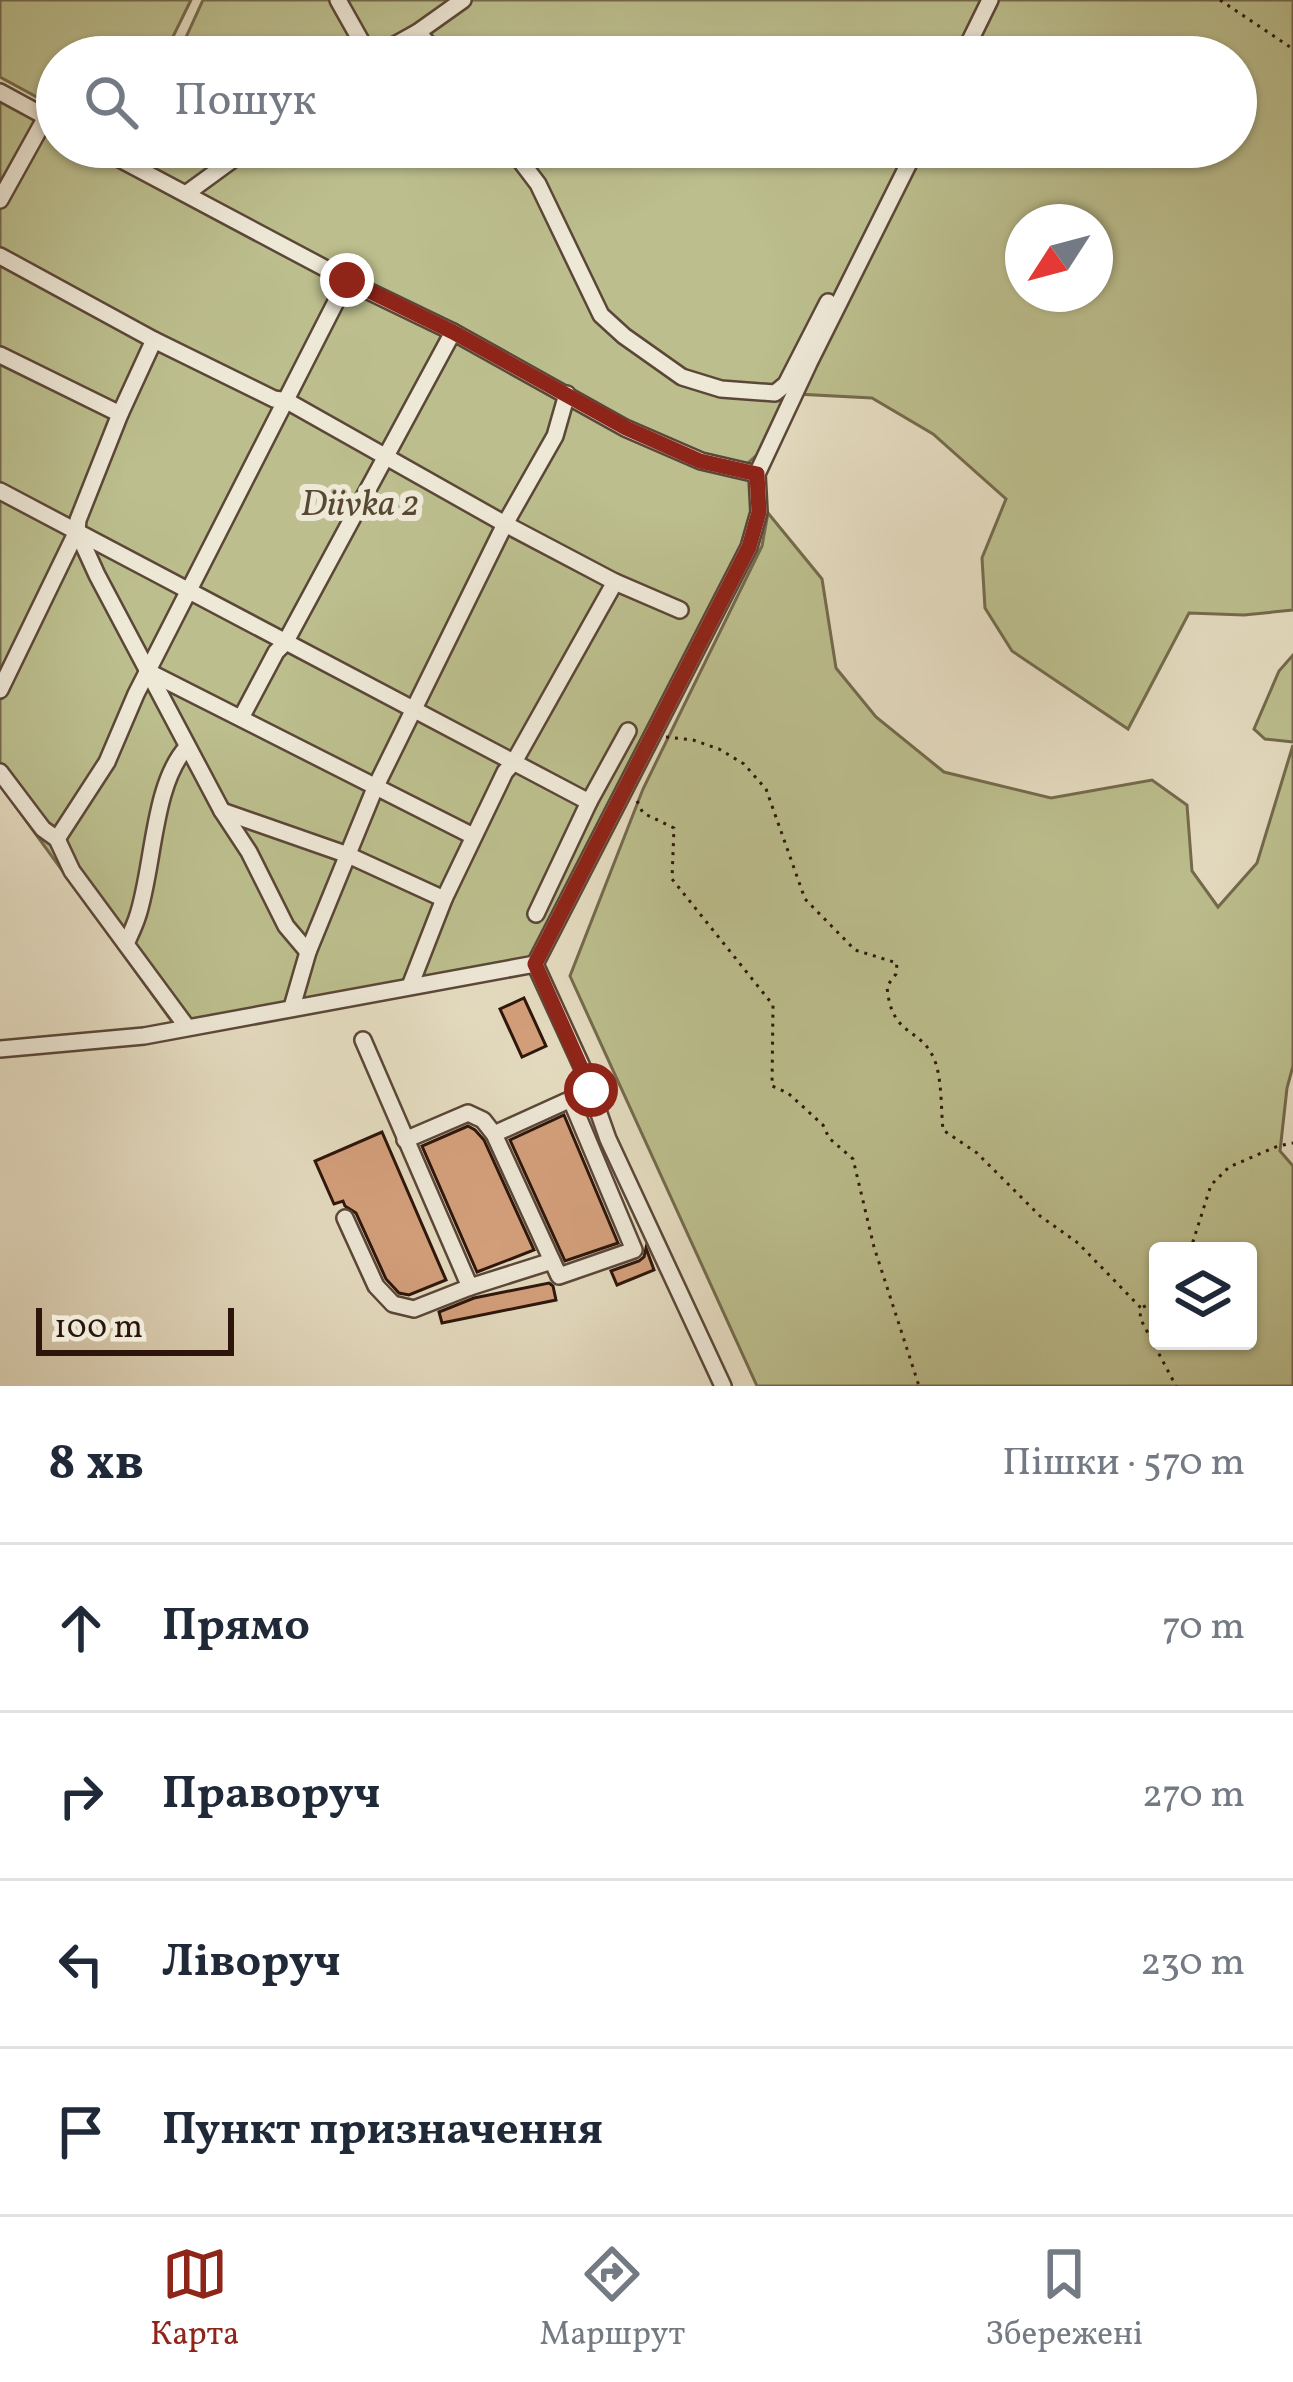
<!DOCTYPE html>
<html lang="uk">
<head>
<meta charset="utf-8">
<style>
	body { margin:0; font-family:Vollkorn,serif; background:#f2f2f3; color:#1f2937 }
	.controls { position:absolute; right:36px; bottom:36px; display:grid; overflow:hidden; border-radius:12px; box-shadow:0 3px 9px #0004 }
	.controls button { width:108px; height:108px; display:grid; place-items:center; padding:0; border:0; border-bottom:3px solid #e0e1e3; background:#fff; color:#1f2937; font:60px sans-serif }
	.compass { position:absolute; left:1005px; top:204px; width:108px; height:108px; border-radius:50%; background:#fff; box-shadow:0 3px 9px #0004; rotate:234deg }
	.scale { position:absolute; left:36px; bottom:30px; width:198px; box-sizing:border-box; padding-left:12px; border:6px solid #2d150b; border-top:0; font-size:33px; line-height:42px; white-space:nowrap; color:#2d150b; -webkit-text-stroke:9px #eee8d7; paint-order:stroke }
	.stop { position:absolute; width:36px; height:36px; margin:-27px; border:9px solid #8f2418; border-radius:50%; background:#fff }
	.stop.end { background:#8f2418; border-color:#fff; box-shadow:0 3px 12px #0008 }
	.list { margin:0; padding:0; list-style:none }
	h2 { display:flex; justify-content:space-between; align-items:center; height:156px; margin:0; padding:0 48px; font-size:51px }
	h2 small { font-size:39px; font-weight:400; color:#747a83 }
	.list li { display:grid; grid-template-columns:78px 1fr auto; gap:36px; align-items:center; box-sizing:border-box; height:168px; padding:0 48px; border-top:3px solid #e0e1e3 }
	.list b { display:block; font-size:45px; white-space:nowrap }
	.list em { font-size:39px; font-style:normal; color:#747a83 }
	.icon { flex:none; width:66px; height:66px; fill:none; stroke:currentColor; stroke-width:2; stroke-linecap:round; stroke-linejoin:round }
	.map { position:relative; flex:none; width:1293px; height:1386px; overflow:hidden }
	.search { position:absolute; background:#fff; box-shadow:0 3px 9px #0004; left:36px; right:36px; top:36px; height:132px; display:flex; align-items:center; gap:30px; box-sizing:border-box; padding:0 42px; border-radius:66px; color:#747a83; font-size:45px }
	.sheet { height:828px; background:#fff }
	nav { display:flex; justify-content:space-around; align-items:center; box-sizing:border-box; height:168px; border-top:3px solid #e0e1e3; background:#fff; font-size:33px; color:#747a83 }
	nav a { display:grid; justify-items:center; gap:6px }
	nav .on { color:#8f2418 }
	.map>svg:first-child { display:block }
	.green { fill:#bcbe8d; stroke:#746a4c; stroke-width:3; fill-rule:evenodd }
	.building { fill:#d4a07c; stroke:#2d150b; stroke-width:3 }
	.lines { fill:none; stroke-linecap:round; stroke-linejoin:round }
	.minor-casing { stroke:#5b4738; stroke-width:20 }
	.path { stroke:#2d150b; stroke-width:3; stroke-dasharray:3 6; stroke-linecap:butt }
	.minor { stroke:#eee8d7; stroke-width:15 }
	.route { stroke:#8f2418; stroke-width:15 }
	.labels { text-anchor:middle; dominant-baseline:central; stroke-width:12; stroke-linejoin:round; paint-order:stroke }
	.park-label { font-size:36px; font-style:italic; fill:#584832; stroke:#eee8d7 }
</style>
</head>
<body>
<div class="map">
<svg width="1293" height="1386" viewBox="0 0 1293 1386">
	<rect width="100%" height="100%" fill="#e5dcc1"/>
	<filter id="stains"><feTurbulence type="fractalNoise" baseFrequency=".00167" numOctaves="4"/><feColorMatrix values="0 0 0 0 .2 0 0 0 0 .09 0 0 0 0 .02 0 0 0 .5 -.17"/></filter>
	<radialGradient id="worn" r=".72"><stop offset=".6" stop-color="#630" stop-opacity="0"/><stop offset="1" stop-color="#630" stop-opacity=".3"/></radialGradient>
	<g class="green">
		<polygon points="0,0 191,0 163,57 57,57 57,108 0,77"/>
		<polygon points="203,0 987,0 959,57 177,57"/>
		<path d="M995,0H1293V610L1244,615L1189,613L1128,729L1012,651L985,608L982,558L1006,499L933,434L872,398L797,394L921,147H1236V57H967ZM1023,222H1095V294H1023Z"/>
		<polygon points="0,99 57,130 57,147 89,147 126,167 136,147 914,147 760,452 748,463 755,501 744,543 537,954 513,966 273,1009 173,1023 0,785"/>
		<path d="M768,513L822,579L836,668L876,717L944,772L1051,798L1152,780L1187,805L1192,871L1218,907L1257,863L1293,745V1066L1287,1088L1280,1151L1293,1166V1386H757L570,976L643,789L762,546ZM1158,1251H1248V1341H1158Z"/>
		<polygon points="1293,655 1293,742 1265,739 1254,729 1279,671"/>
	</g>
	<g class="building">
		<polygon points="524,998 546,1046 522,1057 500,1009"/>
		<polygon points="564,1115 618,1243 565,1261 510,1140"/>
		<polygon points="468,1126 475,1130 484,1140 534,1250 477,1272 422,1146"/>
		<polygon points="382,1132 446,1280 409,1295 399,1293 386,1279 356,1213 345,1206 343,1201 334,1204 315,1161"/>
		<polygon points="646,1248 654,1270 617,1285 611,1271 639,1261 644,1257"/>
		<polygon points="549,1283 553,1286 556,1300 442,1323 439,1312 474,1298"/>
	</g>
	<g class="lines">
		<g class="minor-casing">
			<g id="minor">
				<polyline points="338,0 370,57"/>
				<polyline points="418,32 439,57"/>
				<polyline points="373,57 418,32 463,0"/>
				<polyline points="962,57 990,0"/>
				<polyline points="0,92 57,123"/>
				<polyline points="97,147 364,289 453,332 625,428 701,461 757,474"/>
				<polyline points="510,147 538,184 601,315 624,336 682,377 721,389 775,393 786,384 828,302"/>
				<polyline points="187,193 250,147"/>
				<polyline points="0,200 46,117"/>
				<polyline points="0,256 154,340 274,399 287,401 505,524 615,582 680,610"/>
				<polyline points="0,355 120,414"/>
				<polyline points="0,491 589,802"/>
				<polyline points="77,531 97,575 222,811 249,852 286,926 308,952"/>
				<polyline points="149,672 473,836"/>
				<polyline points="0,690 77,531 78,520 120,414 154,340"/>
				<polyline points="241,718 276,652 285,643 453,332"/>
				<polyline points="0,772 43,829 57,839 72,871 187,1027"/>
				<polyline points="222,811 348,855 444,899"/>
				<polyline points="57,839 107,762 136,694 347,280"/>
				<polyline points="536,914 589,802 628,731"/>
				<path d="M126,944C130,935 134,927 137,918C154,869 152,785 187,747"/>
				<polyline points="535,964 749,547 759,512 757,474 809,363 917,147"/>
				<polyline points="535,964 584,1071 608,1139 723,1386"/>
				<polyline points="410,986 444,899 505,772 514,762 615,582"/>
				<polyline points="292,1007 308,952 375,788 505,524 555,436 567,394"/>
				<polyline points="363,1040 470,1287"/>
				<polyline points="0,1049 144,1036 535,964"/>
				<polyline points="494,1134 591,1090"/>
				<polyline points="405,1140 468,1113 483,1120 494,1134 559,1276 634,1250 571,1100"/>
				<polyline points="345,1218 376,1286 393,1304 414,1309 470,1287 552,1261"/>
			</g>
		</g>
		<g class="path">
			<polyline points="1220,0 1293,49"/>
			<path d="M666,737L693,740L719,749L744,764L766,789L805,899L855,950L897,963L896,974L887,986C891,1040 923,1025 936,1064C942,1084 941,1110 943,1130L977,1153L1040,1216L1078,1243L1141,1308L1140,1318L1176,1386"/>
			<polyline points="637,801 643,813 674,828 672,879 773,1005 772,1086 788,1093 823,1125 829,1138 853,1159 874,1247 919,1386"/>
			<polyline points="1190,1251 1211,1185 1229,1167 1278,1146 1293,1143"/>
			<polyline points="1143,1307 1158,1301"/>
		</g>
		<use href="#minor" class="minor"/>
	</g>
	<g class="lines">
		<polyline class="route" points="347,280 453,332 626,428 700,461 757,474 759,512 749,547 535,964 591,1090"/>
	</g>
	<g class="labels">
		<g class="park-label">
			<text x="360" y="506">Diivka 2</text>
		</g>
	</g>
	<rect width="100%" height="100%" filter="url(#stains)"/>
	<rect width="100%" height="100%" fill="url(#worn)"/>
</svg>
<div class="controls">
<button><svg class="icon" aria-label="layers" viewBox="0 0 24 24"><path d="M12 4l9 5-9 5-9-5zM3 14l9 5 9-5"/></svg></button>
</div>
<svg class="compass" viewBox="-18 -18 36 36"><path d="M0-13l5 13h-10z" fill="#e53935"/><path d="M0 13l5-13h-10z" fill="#747a83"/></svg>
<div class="scale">100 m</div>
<div class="stop" style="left:591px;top:1090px"></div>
<div class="stop end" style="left:347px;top:280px"></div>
<div class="search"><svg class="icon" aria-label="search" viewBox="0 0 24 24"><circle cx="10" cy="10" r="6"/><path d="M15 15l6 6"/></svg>Пошук</div>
</div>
<section class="sheet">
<h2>8 хв<small>Пішки · 570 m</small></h2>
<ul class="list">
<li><svg class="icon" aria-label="ahead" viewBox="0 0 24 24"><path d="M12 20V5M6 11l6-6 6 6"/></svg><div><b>Прямо</b></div><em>70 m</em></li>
<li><svg class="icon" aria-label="right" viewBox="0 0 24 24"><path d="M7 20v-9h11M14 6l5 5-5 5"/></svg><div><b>Праворуч</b></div><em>270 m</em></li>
<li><svg class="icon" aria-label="left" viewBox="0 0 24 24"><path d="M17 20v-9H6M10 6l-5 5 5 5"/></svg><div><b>Ліворуч</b></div><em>230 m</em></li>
<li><svg class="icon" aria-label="arrive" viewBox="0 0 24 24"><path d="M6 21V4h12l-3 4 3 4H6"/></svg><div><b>Пункт призначення</b></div></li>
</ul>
</section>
<nav>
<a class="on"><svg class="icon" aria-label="map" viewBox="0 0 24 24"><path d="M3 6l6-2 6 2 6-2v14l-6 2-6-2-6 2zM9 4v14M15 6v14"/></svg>Карта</a>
<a><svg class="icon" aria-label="directions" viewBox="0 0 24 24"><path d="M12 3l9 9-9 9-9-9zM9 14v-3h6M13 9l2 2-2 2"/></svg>Маршрут</a>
<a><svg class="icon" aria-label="saved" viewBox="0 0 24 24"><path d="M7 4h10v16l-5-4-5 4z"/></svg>Збережені</a>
</nav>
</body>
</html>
